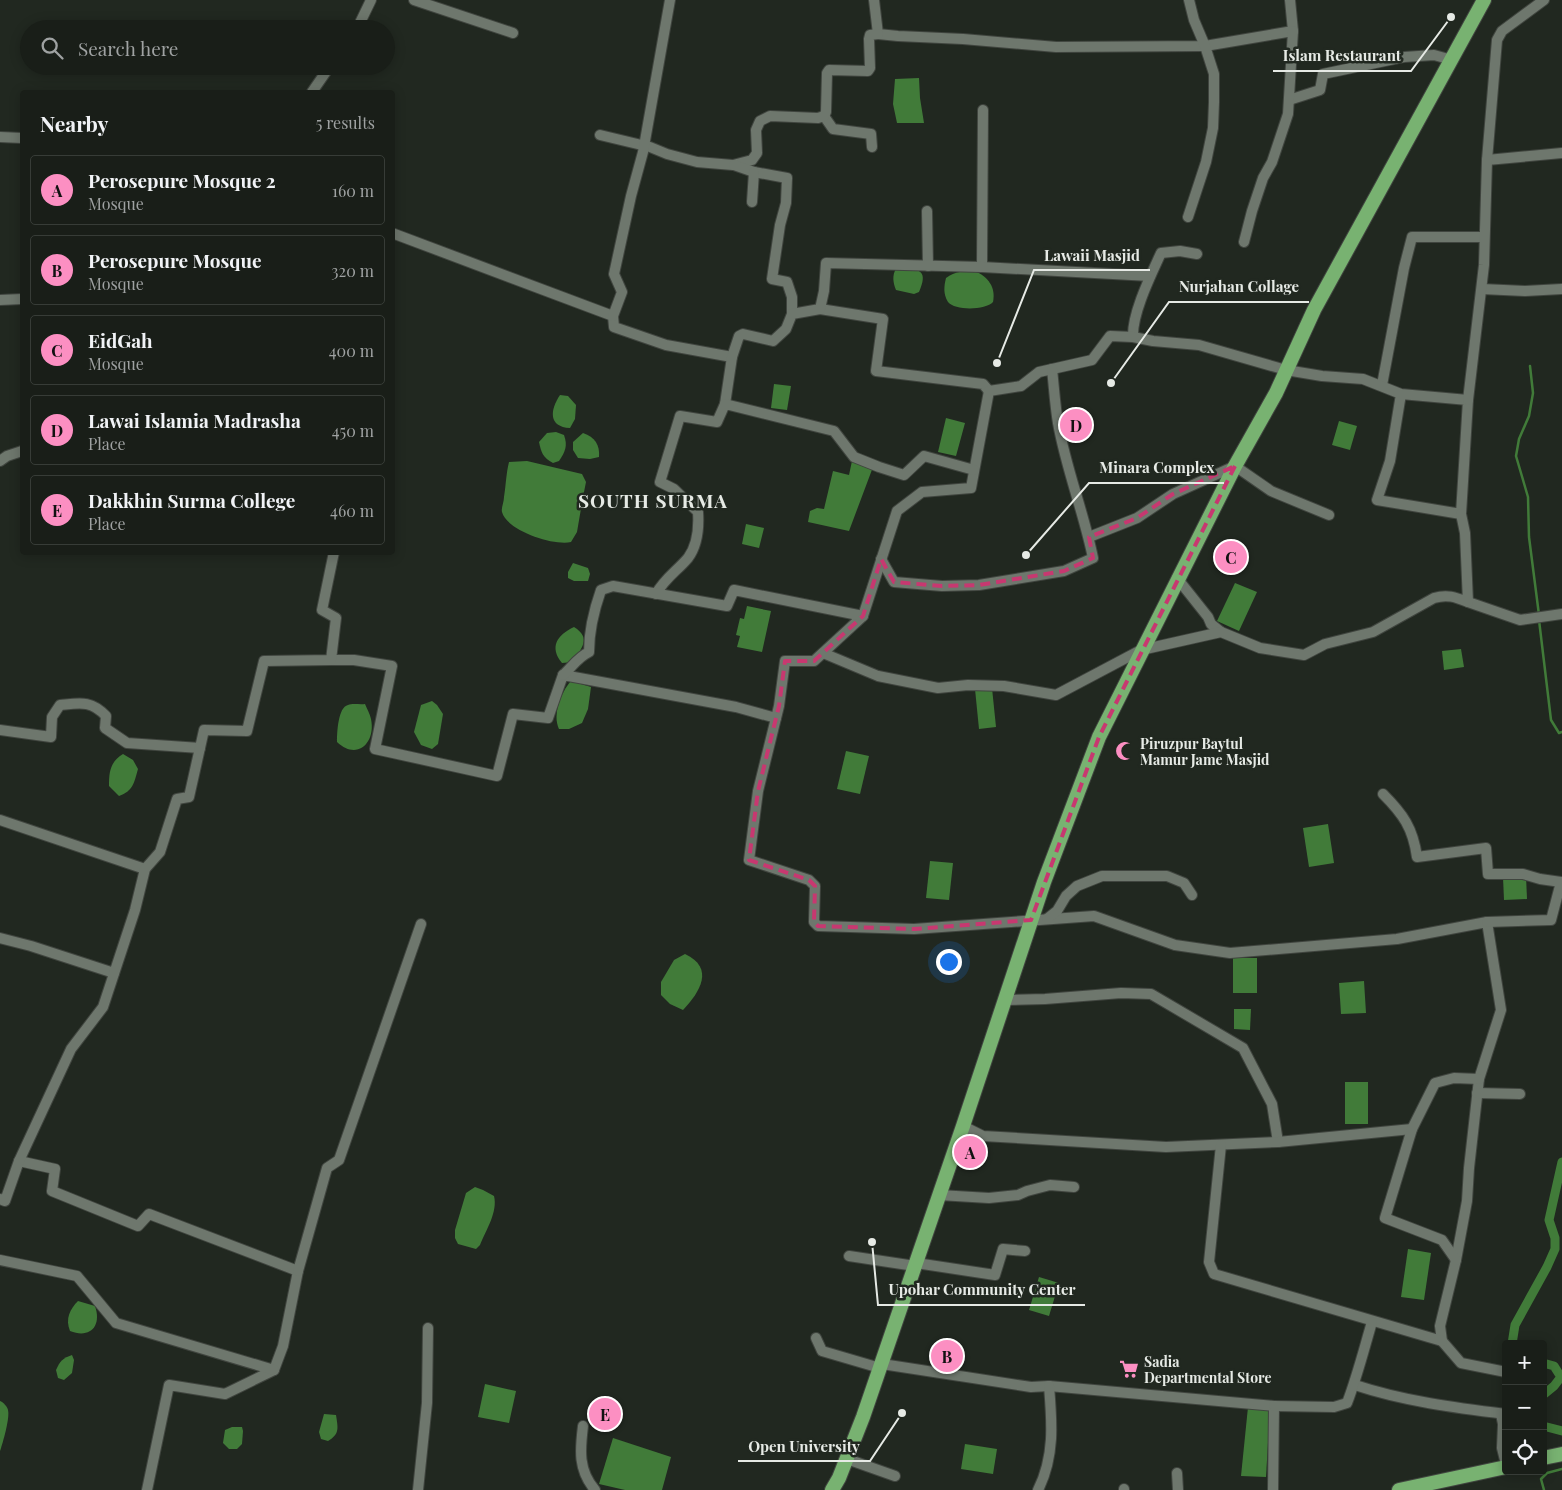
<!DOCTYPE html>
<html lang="en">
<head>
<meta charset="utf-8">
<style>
	body { margin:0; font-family:"Playfair Display",serif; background:#262b25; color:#f1f3f6 }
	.controls { position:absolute; right:15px; bottom:15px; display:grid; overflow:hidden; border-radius:5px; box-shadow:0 2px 12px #0003 }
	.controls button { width:45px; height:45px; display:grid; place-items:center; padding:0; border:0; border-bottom:1px solid #373c37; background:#191e18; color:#f1f3f6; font:25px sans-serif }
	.you { position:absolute; left:948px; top:961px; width:18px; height:18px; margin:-12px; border:4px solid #fff; border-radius:50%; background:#1a73e8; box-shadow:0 0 0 8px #1a73e833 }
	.badge { display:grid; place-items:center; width:32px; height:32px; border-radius:50%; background:#fc8fc2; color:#111; font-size:16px; font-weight:700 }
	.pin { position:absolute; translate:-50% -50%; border:2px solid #fff; box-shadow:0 1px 5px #0006 }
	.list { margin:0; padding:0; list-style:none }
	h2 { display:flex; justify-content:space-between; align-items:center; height:65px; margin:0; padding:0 20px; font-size:21px }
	h2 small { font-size:16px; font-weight:400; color:#9fa2a2 }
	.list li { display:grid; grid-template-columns:32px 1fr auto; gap:15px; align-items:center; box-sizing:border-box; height:70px; margin:0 10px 10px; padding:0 10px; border:1px solid #373c37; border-radius:5px }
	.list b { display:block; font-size:19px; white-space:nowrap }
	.list p { margin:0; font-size:16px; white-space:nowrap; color:#9fa2a2 }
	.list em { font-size:16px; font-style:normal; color:#9fa2a2 }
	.icon { flex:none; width:28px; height:28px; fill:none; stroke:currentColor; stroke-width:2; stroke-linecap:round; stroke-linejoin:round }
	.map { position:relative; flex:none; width:1562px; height:1490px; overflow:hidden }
	.search { position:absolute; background:#191e18; box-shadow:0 2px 12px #0003; left:20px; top:20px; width:375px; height:55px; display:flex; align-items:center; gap:12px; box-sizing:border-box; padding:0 18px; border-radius:28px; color:#9fa2a2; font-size:19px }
	.panel { position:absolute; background:#191e18; box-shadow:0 2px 12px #0003; left:20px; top:90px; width:375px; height:465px; border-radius:5px }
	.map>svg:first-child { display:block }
	.water { fill:#417b39 }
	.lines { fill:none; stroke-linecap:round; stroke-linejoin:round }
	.stream { stroke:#417b39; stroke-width:2.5 }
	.canal { stroke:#417b39; stroke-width:9 }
	.minor-casing { stroke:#40453f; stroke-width:12 }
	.trunk-casing { stroke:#40453f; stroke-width:16 }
	.minor { stroke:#6e776d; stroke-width:10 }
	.trunk { stroke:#78b271; stroke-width:14 }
	.marked { fill:none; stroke:#c73870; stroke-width:4; stroke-dasharray:10 6; stroke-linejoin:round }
	.labels { text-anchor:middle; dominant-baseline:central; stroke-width:5; stroke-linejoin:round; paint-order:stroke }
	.poi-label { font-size:14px; font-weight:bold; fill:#e6eae5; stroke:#212820; text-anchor:start }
	.district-label { font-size:19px; font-weight:bold; letter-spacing:1px; fill:#e6eae5; stroke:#212820 }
	.leader { fill:none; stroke:#e6eae5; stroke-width:2 }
	.callout-dot { fill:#e6eae5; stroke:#212820; stroke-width:2 }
	.callout-label { font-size:15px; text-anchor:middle; font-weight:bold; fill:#e6eae5; stroke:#212820; stroke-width:5; stroke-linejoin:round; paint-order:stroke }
</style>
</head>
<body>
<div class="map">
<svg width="1562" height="1490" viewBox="0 0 1562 1490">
	<rect width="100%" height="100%" fill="#212820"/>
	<g class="water">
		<polygon points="919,78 920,98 924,123 897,123 893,104 895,79"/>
		<path d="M896,269C916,269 930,267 919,292L914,294L896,290C893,283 892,275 896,269Z"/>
		<path d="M975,271C988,277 996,287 993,302C986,310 955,311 948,302C943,294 944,286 946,278C955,271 964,271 975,271Z"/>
		<polygon points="774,384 791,386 787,410 771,408"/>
		<path d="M560,395L568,396L576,405L575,419L570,428C548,427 550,410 560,395Z"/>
		<polygon points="946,418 965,423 956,456 938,452"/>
		<polygon points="1339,421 1357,426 1350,450 1332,445"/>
		<path d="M556,432L564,435C568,446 565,452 559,461L553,463C543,458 541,452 539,442L547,433Z"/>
		<path d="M583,433C595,437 600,445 599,457L590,459L578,458L573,450V442Z"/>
		<path d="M527,461L582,474L586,482L583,497L577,532L571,542C554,546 507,531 502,512C501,508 504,502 504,497C506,485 506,474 509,462Z"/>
		<polygon points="852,461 873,467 849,531 808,522 810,511 817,508 824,509 833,471 849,475"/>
		<polygon points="746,524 764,528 759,548 742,544"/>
		<polygon points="573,563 588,568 590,574 588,581 574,581 568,578 568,572"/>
		<polygon points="1235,583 1257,592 1239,631 1217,621"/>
		<polygon points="747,606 771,611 762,652 737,647 740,636 736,635 740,618 744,619"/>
		<path d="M574,627C592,638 581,649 573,662L562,663C549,647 557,635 574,627Z"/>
		<polygon points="1461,649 1464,667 1444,670 1442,651"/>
		<path d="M571,681L591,687L588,709L582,723L569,729H559C552,715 561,692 571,681Z"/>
		<polygon points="992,688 996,727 979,729 975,689"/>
		<polygon points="432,701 437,705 443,714 438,744 432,749 421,745 414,732 421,705"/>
		<path d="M365,704C367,709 370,714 371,719C376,743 357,761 337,742C337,733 338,707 348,705C353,703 360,705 365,704Z"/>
		<polygon points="846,751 869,756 860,794 837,789"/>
		<path d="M123,754L133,760L138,769C134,783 133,791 119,796L109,786C109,772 110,762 123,754Z"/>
		<polygon points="1328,824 1334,863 1309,867 1303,828"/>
		<polygon points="930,861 953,863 949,900 926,898"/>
		<polygon points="1526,876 1527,899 1504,900 1503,877"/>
		<path d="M685,954C715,968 700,992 683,1010L670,1004L661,995V982L674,960Z"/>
		<rect x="1233" y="958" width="24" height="35"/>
		<polygon points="1364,981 1366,1013 1341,1014 1339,983"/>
		<polygon points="1234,1009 1251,1009 1250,1030 1234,1029"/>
		<rect x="1345" y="1082" width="23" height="42"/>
		<path d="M475,1187L483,1190L494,1196C498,1212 486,1230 480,1245L476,1249L458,1244L455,1238V1230L466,1193Z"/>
		<polygon points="1408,1249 1431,1253 1424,1300 1401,1297"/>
		<polygon points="1039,1277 1059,1283 1049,1316 1029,1310"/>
		<path d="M78,1301L95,1306C102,1326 90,1339 70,1331C65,1319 70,1309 78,1301Z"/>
		<path d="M72,1355L74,1360L72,1373L64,1380L58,1378L56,1370C60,1361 63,1358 72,1355Z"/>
		<polygon points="485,1384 516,1391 509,1423 478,1417"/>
		<path d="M0,1401C3,1402 7,1406 8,1410C10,1418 3,1442 0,1451Z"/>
		<polygon points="1248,1407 1270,1409 1266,1477 1241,1476"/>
		<path d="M324,1414L336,1415C338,1428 340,1434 328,1441L321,1439L319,1432Z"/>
		<polygon points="232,1427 242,1427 243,1431 242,1444 237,1449 229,1449 223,1443 225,1430"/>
		<polygon points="613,1438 671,1457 662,1490 625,1490 599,1484"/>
		<polygon points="965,1444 997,1449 993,1474 961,1469"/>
	</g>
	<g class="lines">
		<g class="stream">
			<polyline points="1530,366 1533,393 1529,416 1519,439 1516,456 1528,497 1529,537 1539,615"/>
			<polyline points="1539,620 1551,720 1559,733 1562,732"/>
			<polyline points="1544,1490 1541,1479 1547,1473 1562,1469"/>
		</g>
		<g class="canal">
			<polyline points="1512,1344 1515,1325 1547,1267 1555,1249 1555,1238 1549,1220 1562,1162"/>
			<polyline points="1543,1363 1554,1366 1561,1377 1554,1386 1543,1395"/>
			<polyline points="1543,1426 1562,1431"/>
		</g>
		<g class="minor-casing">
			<g id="minor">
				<polyline points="414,0 513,33"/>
				<polyline points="874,0 878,34 898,36 963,39 1056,47 1205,46 1293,31 1290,0"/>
				<polyline points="357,29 371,0"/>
				<polyline points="312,92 330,66"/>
				<polyline points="1289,100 1320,90 1323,74 1404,57 1434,55 1452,60"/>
				<polyline points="824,116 833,129 871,134 872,147"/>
				<polyline points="600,135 650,147 667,154 697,162 733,165 752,160 757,153 756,130 760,121 770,116 818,118 824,116 826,112 827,73 829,70 868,71 870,68 869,39 870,35 878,34"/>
				<polyline points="0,137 22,138"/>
				<polyline points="1487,160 1562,153"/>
				<polyline points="734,165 754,172 787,178 786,203 780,225 772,279 787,282 792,297 792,314"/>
				<polyline points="752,202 754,172"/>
				<polyline points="927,211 928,266"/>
				<polyline points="1188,217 1206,162 1213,128 1214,102 1214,74 1205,46 1194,20 1189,0"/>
				<polyline points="392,233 613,316 614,327 666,345 732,357"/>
				<polyline points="1244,242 1252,211 1263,178 1272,162 1288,114 1293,31"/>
				<polyline points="982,267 983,110"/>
				<polyline points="1482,289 1525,291 1562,289"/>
				<polyline points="0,300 22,299"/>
				<polyline points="820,309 883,319 876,371 983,384 989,391"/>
				<polyline points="613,316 622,292 614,274 631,196 643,152 670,0"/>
				<path d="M1133,337C1132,313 1151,275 1161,253L1180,251L1197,254"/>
				<polyline points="1382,385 1404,268 1412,237 1484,237"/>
				<polyline points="1401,394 1468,400 1461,514 1377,500 1390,461 1401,394 1363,379 1322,376 1286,370 1199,345 1153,341 1133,337 1110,336 1092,360 1039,372 1021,386 989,391 971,488 922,492 897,511 863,616 814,661 785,661 779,706 758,791 749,860 809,880 815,886 814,922 818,926 914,929 1094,916 1175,945 1230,953 1397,939 1487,922 1501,1010 1479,1079 1469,1168 1467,1201 1456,1260 1440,1326 1442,1341 1461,1363 1506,1372"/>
				<polyline points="1468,400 1484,265 1487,160 1497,40 1502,31 1544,0"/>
				<polyline points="725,404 732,357 739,336 743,334 773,341 786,329 792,314 820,309 824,291 826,263 982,267 1150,276"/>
				<polyline points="0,461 7,456 22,451"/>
				<polyline points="1089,537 1137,518 1173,494 1235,466 1271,491 1329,515"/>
				<path d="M881,559L894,582L942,586L979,585L1064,571L1093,558C1084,513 1066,469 1058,423C1055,405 1054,387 1052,369"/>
				<polyline points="1177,578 1208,617 1211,624 1221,632"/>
				<path d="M656,594C665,578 677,571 688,558C697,546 699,527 698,512L674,489L660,482L680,416L717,422L725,404L834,431L854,457L879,467L904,475L924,456L974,470"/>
				<polyline points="1468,602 1520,620 1562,614"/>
				<path d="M823,653L878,676L938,688L968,685L1004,686L1056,695L1141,650L1221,632L1260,648L1304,655L1325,644L1373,632L1434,598C1447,594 1455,597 1468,602L1465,533L1461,514"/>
				<polyline points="331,660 354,660 392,666 375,749 497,776 513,714 548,718 563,675 736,707 776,718"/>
				<path d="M563,675C572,667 578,657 589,652C589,630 594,610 601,590L613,586L727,606L734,590L863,616"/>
				<path d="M0,730L51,737L52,717L60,705C80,703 91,700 106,716L105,728L127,743L200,748"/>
				<path d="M1383,794C1403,814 1413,828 1417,857L1486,848L1488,874H1523L1540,879L1561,882L1551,920L1487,922"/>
				<polyline points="0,820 145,869"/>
				<polyline points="1047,919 1057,911 1066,896 1077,886 1102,876 1167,876 1184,883 1192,895"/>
				<polyline points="0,938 31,946 114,973"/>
				<polyline points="1004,1000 1045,999 1121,993 1151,994 1243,1048 1272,1104 1278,1142"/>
				<polyline points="1477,1093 1520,1094"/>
				<polyline points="963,1126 983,1136 1166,1147 1278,1142 1412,1129"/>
				<polyline points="1221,1145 1209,1262 1214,1274 1442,1341"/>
				<polyline points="19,1161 55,1169 52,1191 138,1226 149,1214 298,1271 283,1346 274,1370 225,1394 169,1385 147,1490"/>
				<polyline points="939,1195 989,1198 1018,1195 1027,1191 1050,1185 1074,1187"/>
				<polyline points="0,1199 5,1201 19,1161 71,1049 103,1007 135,910 145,869 160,852 177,799 189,797 204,730 247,731 264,661 331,660 336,618 322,610 334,552"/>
				<polyline points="849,1256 915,1266"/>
				<polyline points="0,1260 77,1276 116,1323 274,1370"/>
				<polyline points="1456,1260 1442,1240 1385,1218 1412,1129 1435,1083 1454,1078 1479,1079"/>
				<polyline points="916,1263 995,1275 1003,1249 1025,1251"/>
				<polyline points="298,1271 327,1168 339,1160 421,924"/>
				<polyline points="816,1338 822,1351 880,1368"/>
				<polyline points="882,1364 1031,1387 1049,1386 1274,1406 1273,1490"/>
				<path d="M1355,1385C1403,1401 1456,1408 1506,1414"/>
				<path d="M1274,1406L1334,1407L1347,1403C1357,1377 1364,1349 1372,1322"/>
				<polyline points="1501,1414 1503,1424 1502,1448 1506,1464"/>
				<path d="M583,1426C580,1450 578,1470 595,1490"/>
				<polyline points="847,1459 895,1476"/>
				<polyline points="1177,1473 1178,1490"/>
				<polyline points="418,1490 427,1403 428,1328"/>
				<path d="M1038,1490C1055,1456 1052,1422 1049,1386"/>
				<polyline points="1124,1490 1124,1489"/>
			</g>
		</g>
		<g class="trunk-casing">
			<g id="trunk">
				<polyline points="1543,1458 1562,1454"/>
				<polyline points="832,1490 839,1478 863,1417 963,1126 1044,882 1099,737 1235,466 1276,393 1314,310 1484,0"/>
				<polyline points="1399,1490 1506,1467"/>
			</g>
		</g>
		<use href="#minor" class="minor"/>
		<use href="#trunk" class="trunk"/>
	</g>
	<path class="marked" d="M1235,466L1099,737L1031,920L914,929L818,926L814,922L815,886L809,880L749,860L758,791L779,706L785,661H814L863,616L881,559L894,582L942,586L979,585L1064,571L1093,558L1089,537L1137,518L1173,494Z"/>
	<defs>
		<g id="mosque-bare" transform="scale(1.5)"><path d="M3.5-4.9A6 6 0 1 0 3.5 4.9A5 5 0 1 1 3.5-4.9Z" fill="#fc8fc2" stroke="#212820" stroke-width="2.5" paint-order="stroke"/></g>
		<g id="supermarket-bare" transform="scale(1.5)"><path d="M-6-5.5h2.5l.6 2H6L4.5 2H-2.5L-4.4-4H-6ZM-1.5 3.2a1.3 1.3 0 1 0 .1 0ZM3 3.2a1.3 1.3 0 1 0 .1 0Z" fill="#fc8fc2" stroke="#212820" stroke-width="2.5" paint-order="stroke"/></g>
	</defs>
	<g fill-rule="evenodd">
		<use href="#mosque-bare" x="1125" y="751"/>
		<use href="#supermarket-bare" x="1129" y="1369"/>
	</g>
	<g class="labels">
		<g class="poi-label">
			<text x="1140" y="743">Piruzpur Baytul<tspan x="1140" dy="16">Mamur Jame Masjid</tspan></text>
			<text x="1144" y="1361">Sadia<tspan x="1144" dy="16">Departmental Store</tspan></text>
		</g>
		<g class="district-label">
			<text x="653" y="500">SOUTH SURMA</text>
		</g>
	</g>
	<path class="leader" d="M1451 17L1411 71H1273M997 363L1034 270H1150M1111 383L1169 302H1309M1026 555L1089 483H1224M872 1242L878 1305H1085M902 1413L870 1461H738"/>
	<g class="callout-dot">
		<circle cx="1451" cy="17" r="5"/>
		<circle cx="997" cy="363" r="5"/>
		<circle cx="1111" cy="383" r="5"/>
		<circle cx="1026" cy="555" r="5"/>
		<circle cx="872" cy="1242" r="5"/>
		<circle cx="902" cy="1413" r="5"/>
	</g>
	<g class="callout-label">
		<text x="1342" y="61">Islam Restaurant</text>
		<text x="1092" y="261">Lawaii Masjid</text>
		<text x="1239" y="292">Nurjahan Collage</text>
		<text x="1157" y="473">Minara Complex</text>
		<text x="982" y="1295">Upohar Community Center</text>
		<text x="804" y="1452">Open University</text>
	</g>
</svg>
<div class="controls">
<button>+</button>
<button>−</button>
<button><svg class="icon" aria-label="locate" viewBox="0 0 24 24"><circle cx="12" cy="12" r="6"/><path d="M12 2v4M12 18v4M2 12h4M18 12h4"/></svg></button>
</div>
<div class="you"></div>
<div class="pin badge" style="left:970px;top:1152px">A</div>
<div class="pin badge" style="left:947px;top:1356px">B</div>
<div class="pin badge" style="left:1231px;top:557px">C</div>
<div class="pin badge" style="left:1076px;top:425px">D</div>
<div class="pin badge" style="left:605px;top:1414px">E</div>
<div class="search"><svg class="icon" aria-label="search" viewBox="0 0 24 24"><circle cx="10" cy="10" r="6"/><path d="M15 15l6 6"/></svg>Search here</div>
<section class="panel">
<h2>Nearby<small>5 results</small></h2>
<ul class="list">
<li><span class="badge">A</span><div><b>Perosepure Mosque 2</b><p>Mosque</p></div><em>160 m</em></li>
<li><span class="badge">B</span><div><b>Perosepure Mosque</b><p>Mosque</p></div><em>320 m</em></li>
<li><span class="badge">C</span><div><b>EidGah</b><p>Mosque</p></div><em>400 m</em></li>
<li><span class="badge">D</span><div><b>Lawai Islamia Madrasha</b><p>Place</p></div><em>450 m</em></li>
<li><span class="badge">E</span><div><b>Dakkhin Surma College</b><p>Place</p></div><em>460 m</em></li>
</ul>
</section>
</div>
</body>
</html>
